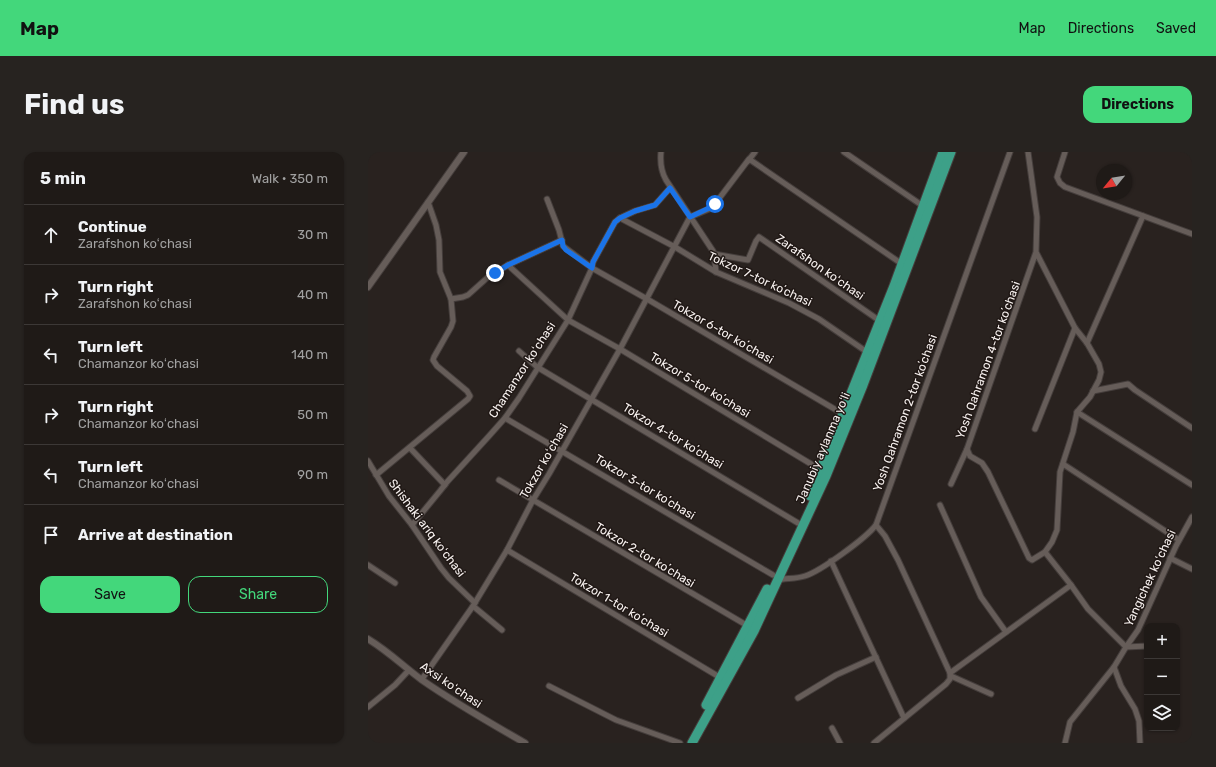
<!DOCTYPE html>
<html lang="en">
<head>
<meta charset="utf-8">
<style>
	body { margin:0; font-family:Rubik,sans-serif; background:#272320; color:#f1f3f6 }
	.controls { position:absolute; right:12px; bottom:12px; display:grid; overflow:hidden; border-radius:8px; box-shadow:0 1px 3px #0004 }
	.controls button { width:36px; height:36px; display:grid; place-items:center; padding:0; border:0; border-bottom:1px solid #3c3836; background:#1f1a17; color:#f1f3f6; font:20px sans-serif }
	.compass { position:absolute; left:728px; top:12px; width:36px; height:36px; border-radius:50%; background:#1f1a17; box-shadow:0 1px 3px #0004; rotate:240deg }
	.stop { position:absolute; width:12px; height:12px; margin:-9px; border:3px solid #1a73e8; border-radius:50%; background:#fff }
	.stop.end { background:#1a73e8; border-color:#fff; box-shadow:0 1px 4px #0008 }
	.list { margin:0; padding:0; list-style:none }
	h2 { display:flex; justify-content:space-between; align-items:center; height:52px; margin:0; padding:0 16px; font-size:17px }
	h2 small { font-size:13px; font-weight:400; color:#a1a1a1 }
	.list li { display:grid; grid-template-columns:26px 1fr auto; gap:12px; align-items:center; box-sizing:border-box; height:60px; padding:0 16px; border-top:1px solid #3c3836 }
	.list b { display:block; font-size:15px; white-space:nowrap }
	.list p { margin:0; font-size:13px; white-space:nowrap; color:#a1a1a1 }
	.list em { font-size:13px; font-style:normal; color:#a1a1a1 }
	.actions { display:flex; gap:8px; padding:12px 16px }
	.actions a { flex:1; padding:9px 0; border:1px solid #43d77b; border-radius:12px; text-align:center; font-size:14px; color:#43d77b }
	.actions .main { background:#43d77b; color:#111 }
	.icon { flex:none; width:22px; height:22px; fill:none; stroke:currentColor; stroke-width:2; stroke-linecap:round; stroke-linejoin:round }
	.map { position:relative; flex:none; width:824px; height:591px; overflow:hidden; border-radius:12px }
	header { display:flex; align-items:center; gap:24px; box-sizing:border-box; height:56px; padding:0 20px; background:#43d77b; color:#111 }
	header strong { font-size:19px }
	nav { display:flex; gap:22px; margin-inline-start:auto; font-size:14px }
	.intro { display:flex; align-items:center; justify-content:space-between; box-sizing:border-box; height:96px; padding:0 24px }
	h1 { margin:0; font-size:28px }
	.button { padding:10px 18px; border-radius:12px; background:#43d77b; color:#111; font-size:14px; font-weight:700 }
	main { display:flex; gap:24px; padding:0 24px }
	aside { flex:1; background:#1f1a17; border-radius:12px; box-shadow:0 1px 3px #0004 }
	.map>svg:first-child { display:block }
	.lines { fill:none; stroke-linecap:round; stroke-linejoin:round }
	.minor-casing { stroke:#453e3c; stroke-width:7 }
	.tertiary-casing { stroke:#453e3c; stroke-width:8 }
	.trunk-casing { stroke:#453e3c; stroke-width:11 }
	.minor { stroke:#665d59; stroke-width:5 }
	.tertiary { stroke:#665d59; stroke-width:6 }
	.trunk { stroke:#3da088; stroke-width:9 }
	.route { stroke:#1a73e8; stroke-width:5 }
	.labels { text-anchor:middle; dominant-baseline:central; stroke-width:3; stroke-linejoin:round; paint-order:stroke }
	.street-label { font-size:12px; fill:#f8f2f0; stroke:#201815 }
</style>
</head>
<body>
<header>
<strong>Map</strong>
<nav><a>Map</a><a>Directions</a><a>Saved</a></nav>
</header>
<div class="intro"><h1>Find us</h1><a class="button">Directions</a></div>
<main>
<aside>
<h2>5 min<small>Walk · 350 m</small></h2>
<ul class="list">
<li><svg class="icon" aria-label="ahead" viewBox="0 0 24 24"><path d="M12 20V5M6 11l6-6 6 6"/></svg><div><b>Continue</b><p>Zarafshon koʻchasi</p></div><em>30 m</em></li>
<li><svg class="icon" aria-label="right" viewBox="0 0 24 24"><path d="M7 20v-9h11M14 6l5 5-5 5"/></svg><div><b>Turn right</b><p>Zarafshon koʻchasi</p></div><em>40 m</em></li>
<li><svg class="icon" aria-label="left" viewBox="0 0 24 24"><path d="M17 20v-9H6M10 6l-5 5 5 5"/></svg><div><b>Turn left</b><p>Chamanzor koʻchasi</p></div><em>140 m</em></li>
<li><svg class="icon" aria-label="right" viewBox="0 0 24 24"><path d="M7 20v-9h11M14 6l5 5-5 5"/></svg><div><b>Turn right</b><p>Chamanzor koʻchasi</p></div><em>50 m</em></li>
<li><svg class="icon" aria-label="left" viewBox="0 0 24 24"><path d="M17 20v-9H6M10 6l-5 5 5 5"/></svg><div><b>Turn left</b><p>Chamanzor koʻchasi</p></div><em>90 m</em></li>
<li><svg class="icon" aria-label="arrive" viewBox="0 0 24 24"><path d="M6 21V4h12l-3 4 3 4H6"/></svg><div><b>Arrive at destination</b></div></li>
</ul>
<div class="actions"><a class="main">Save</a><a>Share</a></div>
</aside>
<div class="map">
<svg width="824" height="591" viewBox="0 0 824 591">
	<rect width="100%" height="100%" fill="#29221f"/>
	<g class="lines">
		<g class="minor-casing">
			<g id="minor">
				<path d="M293,0C292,10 293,19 298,28L345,99L346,104"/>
				<polyline points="476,0 555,54"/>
				<polyline points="660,0 669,65 668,100 707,176 719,191 731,212 733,220 731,228 722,245 709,260 705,280 692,320 689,378 684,390 677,400 664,408 661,406 620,320 614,311 602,304 599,297 668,100"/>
				<polyline points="697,0 689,25 692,31 697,35 824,82"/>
				<polyline points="380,9 387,0"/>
				<polyline points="179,47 191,78 195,94 224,116 279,147 475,262"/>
				<polyline points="252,66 307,95 348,120 421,151 451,167 499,200"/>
				<polyline points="140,113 200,168 252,197 453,318"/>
				<polyline points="348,120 346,102 380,108 388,89 391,85 512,169"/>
				<polyline points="83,147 95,145 100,143 119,126 140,113 194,88"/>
				<polyline points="719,191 775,64"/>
				<polyline points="151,199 169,215 430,371"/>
				<polyline points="725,239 760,232 767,238 824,276"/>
				<polyline points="709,260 824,333"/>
				<polyline points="137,266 405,423"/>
				<polyline points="667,277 707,176"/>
				<polyline points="42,296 77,333"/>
				<polyline points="0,309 21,344 44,373 73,416 81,426 107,451"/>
				<polyline points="695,312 811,388"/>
				<polyline points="8,323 100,247 102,244 99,239 69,214 65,208 66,205 83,175 85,169 83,147 72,120 71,88 68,73 60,50"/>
				<polyline points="131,328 380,474"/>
				<polyline points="583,332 599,297"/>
				<polyline points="572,353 613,445 638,480"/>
				<polyline points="44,373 72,339 79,330 121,284 137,266 151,246 200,168 224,116 225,110 247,70 252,66 267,59 287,53 302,36"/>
				<polyline points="139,398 353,526"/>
				<polyline points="677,400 703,433 720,457 758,495 779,494"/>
				<polyline points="802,406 824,417"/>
				<polyline points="463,409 536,566"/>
				<polyline points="0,413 27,431"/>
				<path d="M409,428C418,426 428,427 437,424C453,419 498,386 508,373"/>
				<polyline points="105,454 134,478"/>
				<polyline points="746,515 753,534 767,557 771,569 772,591"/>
				<polyline points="582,521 530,408 517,384 508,373 642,0"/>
				<polyline points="583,524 623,542"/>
				<polyline points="54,527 105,454 139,398 165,348 181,322 252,197 322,65 341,57 347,52 381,7 534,112"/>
				<polyline points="181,534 248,568 312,591"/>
				<polyline points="430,546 468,523 508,505"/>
				<polyline points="0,555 27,533 41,518"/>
				<polyline points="464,576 472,591"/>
				<polyline points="506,591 578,532 582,527 582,521 703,433"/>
				<polyline points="697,591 702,570 746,515 758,495 770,478 808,394 824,365"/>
			</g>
		</g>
		<g class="tertiary-casing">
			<g id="tertiary">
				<polyline points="0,135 96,0"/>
				<path d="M0,487C20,499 35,514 54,528C87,551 122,571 157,591"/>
			</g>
		</g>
		<g class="trunk-casing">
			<g id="trunk">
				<polyline points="442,344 526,134 575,0"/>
				<polyline points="338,553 399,437"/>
				<polyline points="324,591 386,479 458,324 495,233 583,0"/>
			</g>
		</g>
		<use href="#minor" class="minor"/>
		<use href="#tertiary" class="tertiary"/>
		<use href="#trunk" class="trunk"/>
	</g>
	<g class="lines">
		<polyline class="route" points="127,121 140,113 194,88 195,94 198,98 224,116 225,110 247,70 252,66 267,59 287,53 302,36 322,65 341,56 347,52"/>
	</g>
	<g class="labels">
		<g class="street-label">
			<text transform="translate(452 115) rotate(35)">Zarafshon koʻchasi</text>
			<text transform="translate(392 127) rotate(25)">Tokzor 7-tor koʼchasi</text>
			<text transform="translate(355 180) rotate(30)">Tokzor 6-tor koʼchasi</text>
			<text transform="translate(620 208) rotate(-70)">Yosh Qahramon 4-tor koʼchasi</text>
			<text transform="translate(154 218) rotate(-57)">Chamanzor koʻchasi</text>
			<text transform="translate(332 233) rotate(31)">Tokzor 5-tor koʼchasi</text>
			<text transform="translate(537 261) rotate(-70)">Yosh Qahramon 2-tor koʼchasi</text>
			<text transform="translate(305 284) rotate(31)">Tokzor 4-tor koʼchasi</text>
			<text transform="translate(455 296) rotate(-67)">Janubiy aylanma yoʻli</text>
			<text transform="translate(176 309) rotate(-60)">Tokzor koʻchasi</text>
			<text transform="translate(277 335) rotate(31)">Tokzor 3-tor koʼchasi</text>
			<text transform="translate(59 376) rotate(53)">Shishaki ariq koʻchasi</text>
			<text transform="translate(277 403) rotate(31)">Tokzor 2-tor koʼchasi</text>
			<text transform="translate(782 426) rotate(-65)">Yangichek koʻchasi</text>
			<text transform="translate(251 453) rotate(31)">Tokzor 1-tor koʼchasi</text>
			<text transform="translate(83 533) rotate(34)">Axsi koʻchasi</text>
		</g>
	</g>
</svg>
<div class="controls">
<button>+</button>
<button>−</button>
<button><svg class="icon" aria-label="layers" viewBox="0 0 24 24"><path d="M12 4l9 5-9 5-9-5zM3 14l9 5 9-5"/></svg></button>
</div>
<svg class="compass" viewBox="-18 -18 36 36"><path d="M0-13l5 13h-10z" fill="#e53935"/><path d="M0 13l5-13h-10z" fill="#a1a1a1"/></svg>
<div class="stop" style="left:347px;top:52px"></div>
<div class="stop end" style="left:127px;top:121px"></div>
</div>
</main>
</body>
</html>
